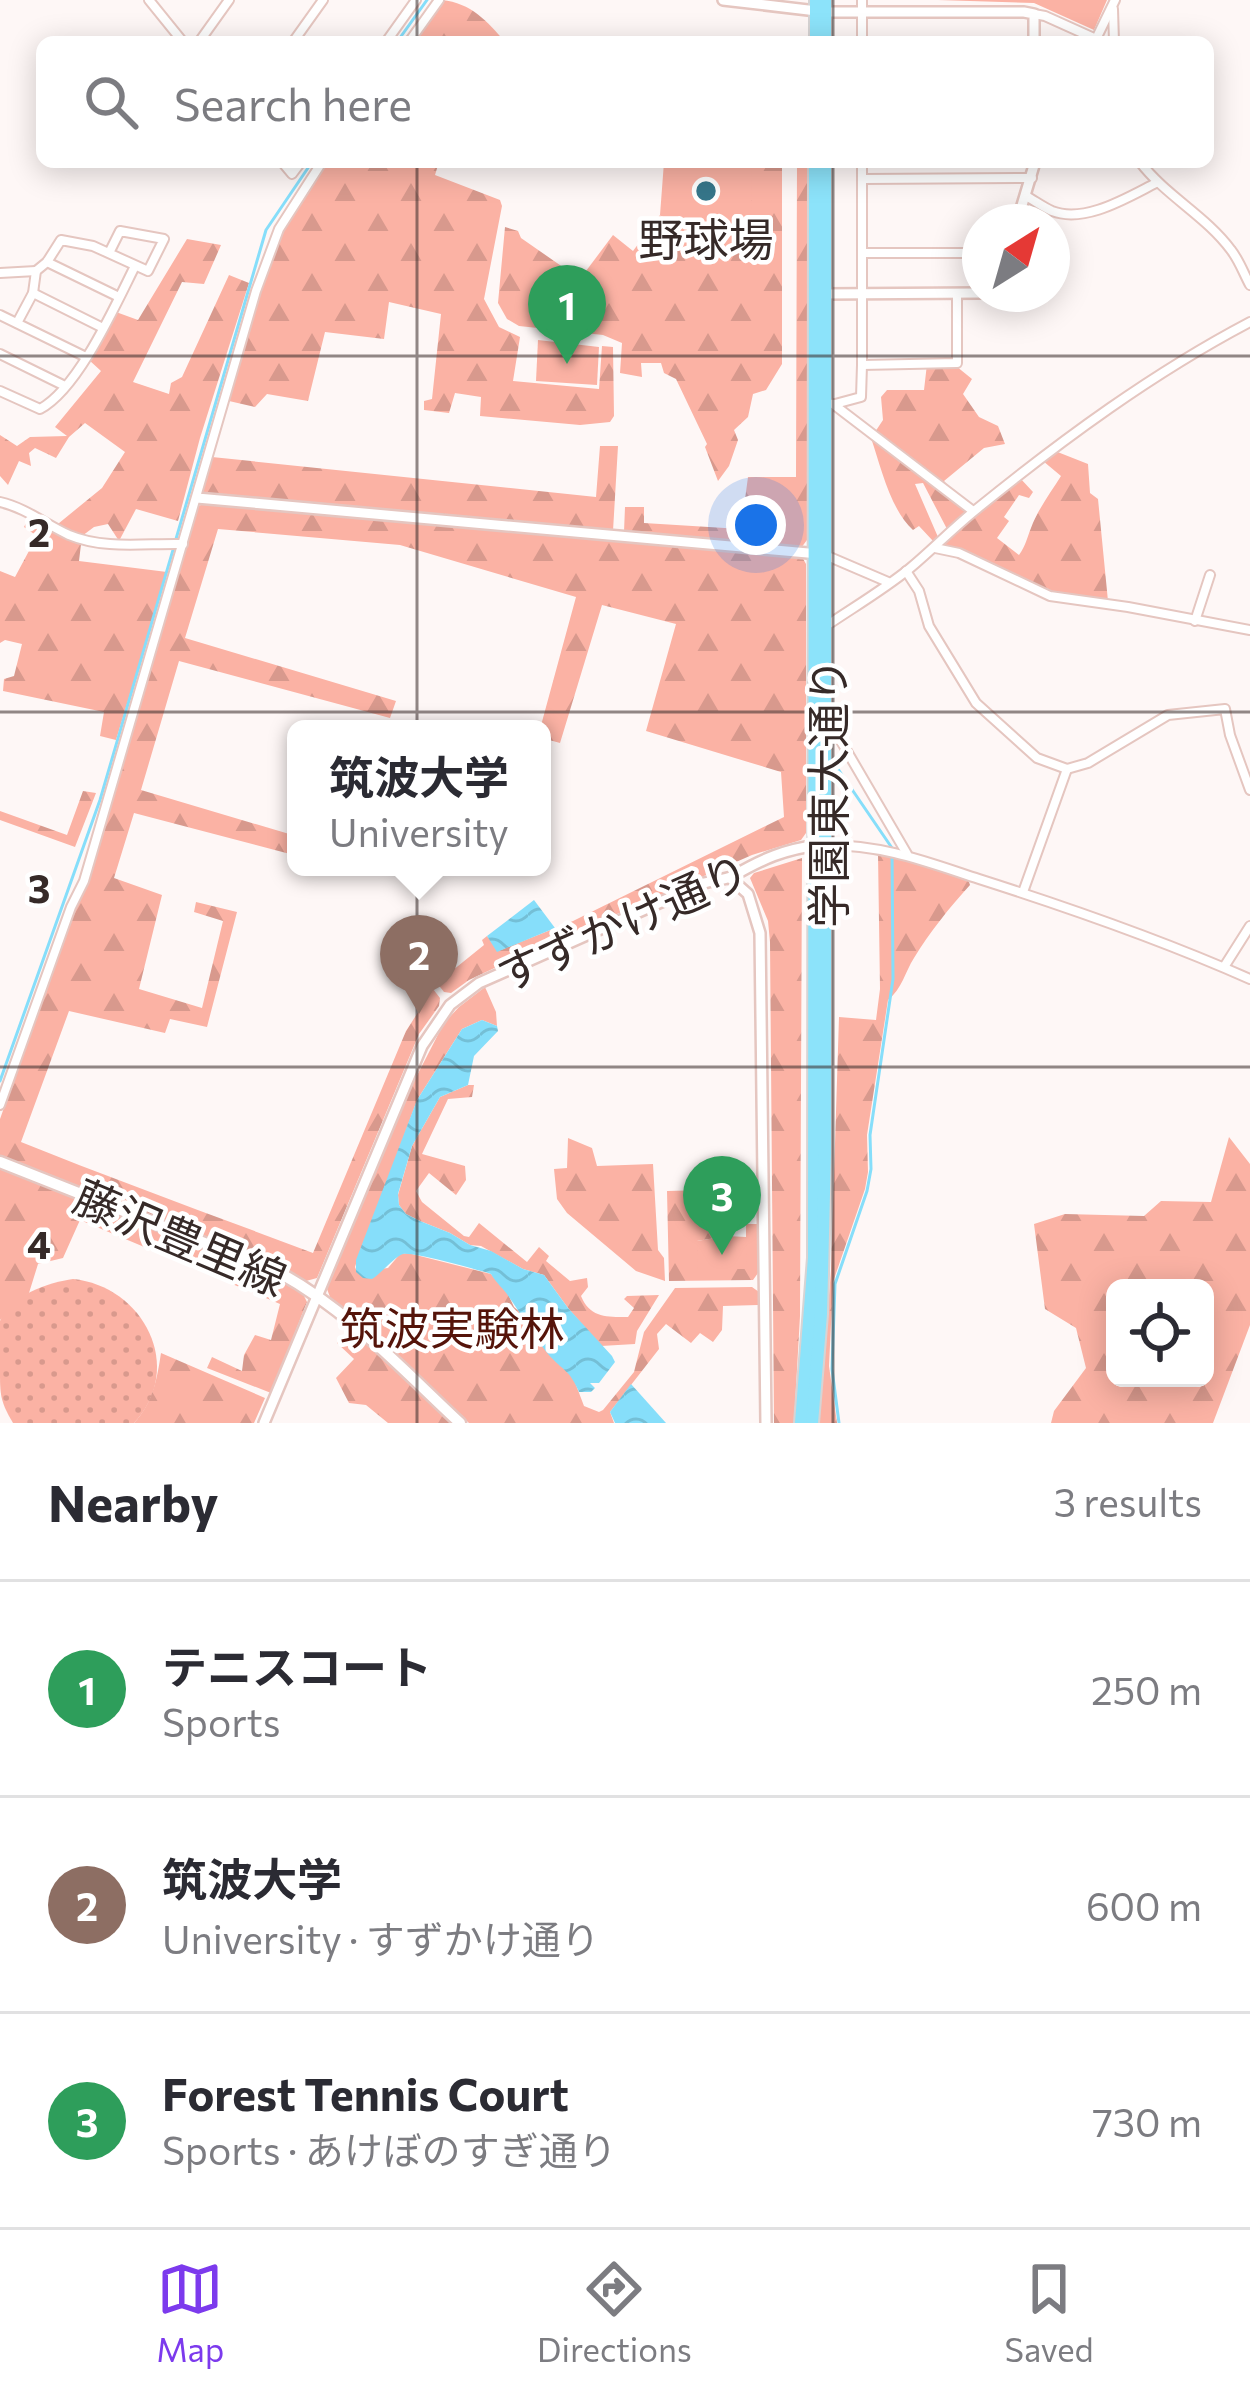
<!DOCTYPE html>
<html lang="en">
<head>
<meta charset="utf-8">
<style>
	body { margin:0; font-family:Commissioner,"Noto Sans JP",sans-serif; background:#f2f2f3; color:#2b2b33 }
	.controls { position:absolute; right:36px; bottom:36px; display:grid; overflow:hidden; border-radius:18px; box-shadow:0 6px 30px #0003 }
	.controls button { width:108px; height:108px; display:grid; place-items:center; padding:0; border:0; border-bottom:3px solid #e1e1e2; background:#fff; color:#2b2b33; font:60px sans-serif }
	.compass { position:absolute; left:962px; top:204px; width:108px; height:108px; border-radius:50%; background:#fff; box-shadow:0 6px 30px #0003; rotate:37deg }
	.you { position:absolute; left:756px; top:525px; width:42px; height:42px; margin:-30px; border:9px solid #fff; border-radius:50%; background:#1a73e8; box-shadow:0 0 0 18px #1a73e833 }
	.badge { display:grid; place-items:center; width:78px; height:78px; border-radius:50%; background:#7c3aed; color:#fff; font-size:39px; font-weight:700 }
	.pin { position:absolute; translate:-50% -99px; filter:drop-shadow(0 3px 6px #0008) }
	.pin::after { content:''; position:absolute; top:63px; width:42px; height:36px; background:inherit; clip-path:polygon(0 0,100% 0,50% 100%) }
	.popup { position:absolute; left:287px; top:720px; width:264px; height:156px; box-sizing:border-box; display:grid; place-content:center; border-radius:18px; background:#fff; filter:drop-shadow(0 3px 9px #0005); font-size:39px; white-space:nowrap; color:#7c7c81 }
	.popup b { font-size:45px; color:#2b2b33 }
	.popup::after { content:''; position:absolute; left:50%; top:100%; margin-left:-24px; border:24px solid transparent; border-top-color:#fff }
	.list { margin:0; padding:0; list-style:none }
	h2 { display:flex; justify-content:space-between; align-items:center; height:156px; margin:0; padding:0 48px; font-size:51px }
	h2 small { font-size:39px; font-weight:400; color:#7c7c81 }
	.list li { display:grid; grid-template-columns:78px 1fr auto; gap:36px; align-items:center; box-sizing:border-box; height:216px; padding:0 48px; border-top:3px solid #e1e1e2 }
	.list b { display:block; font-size:45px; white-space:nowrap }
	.list p { margin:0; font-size:39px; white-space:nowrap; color:#7c7c81 }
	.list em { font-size:39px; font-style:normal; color:#7c7c81 }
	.icon { flex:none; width:66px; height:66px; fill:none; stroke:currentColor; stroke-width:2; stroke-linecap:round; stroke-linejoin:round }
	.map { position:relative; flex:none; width:1250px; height:1423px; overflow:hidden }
	.search { position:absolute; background:#fff; box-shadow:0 6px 30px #0003; left:36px; right:36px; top:36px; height:132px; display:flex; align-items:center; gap:30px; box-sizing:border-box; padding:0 42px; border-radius:18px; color:#7c7c81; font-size:45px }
	.sheet { height:804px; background:#fff }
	nav { display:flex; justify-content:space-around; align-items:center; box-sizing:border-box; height:168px; border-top:3px solid #e1e1e2; background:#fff; font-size:33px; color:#7c7c81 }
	nav a { display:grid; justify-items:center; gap:6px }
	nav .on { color:#7c3aed }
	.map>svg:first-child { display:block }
	.grass { fill:url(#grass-dots) }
	.forest { fill:url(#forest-firs); fill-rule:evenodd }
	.green { fill:#fbb2a4 }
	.water { fill:url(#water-waves) }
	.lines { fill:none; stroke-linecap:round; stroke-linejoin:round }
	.stream { stroke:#86defa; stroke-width:3 }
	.minor-casing { stroke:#e5c6c0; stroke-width:12 }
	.tertiary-casing { stroke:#e5c6c0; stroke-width:14 }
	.secondary-casing { stroke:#e5c6c0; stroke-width:15 }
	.primary-casing { stroke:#d7d4d4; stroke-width:16 }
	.minor { stroke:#fff; stroke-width:8 }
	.tertiary { stroke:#fff; stroke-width:9 }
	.secondary { stroke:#fff; stroke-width:10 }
	.primary { stroke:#8ce3fa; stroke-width:12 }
	.grid { fill:none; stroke:#362a28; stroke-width:3; stroke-opacity:0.55 }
	.poi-dot { fill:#36768a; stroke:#fff; stroke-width:4.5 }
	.labels { text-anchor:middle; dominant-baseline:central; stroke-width:9; stroke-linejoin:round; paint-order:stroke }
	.poi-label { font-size:45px; fill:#362a28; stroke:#fff }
	.street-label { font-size:45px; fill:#362a28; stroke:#fff }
	.park-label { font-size:45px; fill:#55140a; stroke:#fff }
	.grid-label { font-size:39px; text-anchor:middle; font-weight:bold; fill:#362a28; stroke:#fff; stroke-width:9; stroke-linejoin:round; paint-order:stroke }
</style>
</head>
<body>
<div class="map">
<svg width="1250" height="1423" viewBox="0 0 1250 1423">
	<defs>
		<pattern id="grass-dots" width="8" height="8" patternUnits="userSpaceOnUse" patternTransform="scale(3)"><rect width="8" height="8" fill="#fbb2a4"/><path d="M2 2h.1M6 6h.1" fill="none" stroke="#d8998d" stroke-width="1.8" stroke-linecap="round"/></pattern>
		<pattern id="forest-firs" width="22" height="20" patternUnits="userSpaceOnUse" patternTransform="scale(3)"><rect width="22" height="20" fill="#fbb2a4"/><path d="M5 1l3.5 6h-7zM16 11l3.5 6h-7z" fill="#d8998d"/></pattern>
		<pattern id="water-waves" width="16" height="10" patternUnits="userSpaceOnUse" patternTransform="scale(3)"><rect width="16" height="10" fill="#86defa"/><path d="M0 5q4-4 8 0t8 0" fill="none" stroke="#74bfd6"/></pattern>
	</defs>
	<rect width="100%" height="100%" fill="#fef7f6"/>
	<path class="grass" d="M73,1279C143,1286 186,1367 134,1423H13C0,1401 0,1395 0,1369C0,1355 0,1334 0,1321C8,1296 50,1282 73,1279Z"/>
	<g class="forest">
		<path d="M442,0C471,3 487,21 505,42H412Z"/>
		<polygon points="326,162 439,162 435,175 500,200 502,206 484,299 499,327 520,337 513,381 599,389 602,346 613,347 614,416 610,422 580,425 480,416 481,397 455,393 449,413 424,410 424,401 432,399 441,314 389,302 384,339 325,332 308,401 267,394 255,407 229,401 272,253 294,208"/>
		<path d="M730,162H782V364L766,390L753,394L748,417L734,430L738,440L729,466L718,481L705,447L707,444L676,379L664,373L661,363H641L642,377L620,373L622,343L603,335L519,326L507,319L498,303L505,227L518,231L521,238L580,279L613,235L633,251L660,215C689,239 711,252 749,251L746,163Z"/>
		<polygon points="797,162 807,162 807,540 801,548 624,532 625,507 644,507 644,523 741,529 748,477 796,477"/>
		<polygon points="187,239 221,245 204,284 182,282 133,382 169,394 171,383 182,377 229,275 249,283 200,438 178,521 136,509 119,541 108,524 94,527 82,536 79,561 167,572 116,740 100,736 104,712 3,691 4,679 14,676 22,644 5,640 0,643 0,571 15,577 37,536 24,527 29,517 53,528 102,488 125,452 85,423 69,437 56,458 35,448 29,453 31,466 19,461 8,485 0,476 0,435 17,446 30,437 67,436 55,427 101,371 89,360 116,312 138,320"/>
		<path d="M927,364L956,366L972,379L963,394L979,417L998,426L1005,444L984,448L944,481L969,511L947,529L923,483L915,484L938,537L933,541L919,526L913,530C890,509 881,467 871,438L883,420L881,397L887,390H924Z"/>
		<polygon points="600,446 618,446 613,531 206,494 202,491 212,457 596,497"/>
		<path d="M1055,451L1088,464L1090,493L1098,499L1108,601C1089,598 1069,597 1050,592C1014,582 983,552 945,548L942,544L976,512L1020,478L1033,492L1029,498L1019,495L1004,517L1009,521L997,538L1019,555C1026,545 1027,538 1031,528C1038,509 1051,492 1061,476L1043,461Z"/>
		<path d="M207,503L801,555L806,564V833L801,840L752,855L503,964L469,980L451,993L444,992L437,983L484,945L482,940L487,936L498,951L573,921L784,817L781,772L646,731L676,624L602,605L560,743L542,738V729H540L576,597L400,545L218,529L185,638L396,701L390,718L179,661L141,790L296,836L290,854L134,813L114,878L162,895L139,989L202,1008L223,921L194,912L196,902L237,912L207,1027L170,1019L165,1033L69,1011L21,1142C118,1181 215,1216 313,1253L406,1031L433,989L440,998L439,1006L419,1034L317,1278L306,1281L275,1264L0,1155V1119L75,908L88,878L198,506Z"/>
		<polygon points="83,791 96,793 75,847 0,820 0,811 67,835"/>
		<path d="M878,854L911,860L968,879L970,885C949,908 930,932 914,958C905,972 902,989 888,1000L867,1135L868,1172L865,1189L833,1282L829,1366L837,1423H819L831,1270L839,1017L876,1020L880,989Z"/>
		<polygon points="802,858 800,1316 794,1423 774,1423 770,942 768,921 750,878 754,873"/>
		<polygon points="485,987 496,1012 497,1026 482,1020 462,1029 417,1100 379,1205 361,1248 355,1267 357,1272 388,1268 400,1254 408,1253 491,1274 508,1294 514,1307 523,1315 547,1352 573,1377 584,1406 599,1412 603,1410 634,1372 644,1332 675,1288 752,1287 759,1292 758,1305 723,1306 722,1330 713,1342 700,1333 691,1343 666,1324 657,1334 659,1349 610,1412 614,1423 469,1423 330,1297 327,1289 409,1091 444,1023 459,1007"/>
		<path d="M468,1085H474L472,1097L448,1099L422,1154L465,1166L466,1180L456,1195L429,1173L416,1191L422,1202L464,1236L469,1237L479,1223L527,1262L539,1247L549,1256L546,1261L570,1281L587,1278L588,1287L581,1296C590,1318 607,1317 628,1317L634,1308L624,1299L627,1296L659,1295L637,1331L635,1344L601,1346L568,1308L544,1275L523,1269L481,1246L470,1245L450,1233L420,1221L406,1214L399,1205L398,1195L412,1146L440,1097Z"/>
		<path d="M1229,1137L1250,1164V1325L1213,1423H1051L1054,1411L1086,1368L1076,1328L1045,1309L1034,1224L1065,1214L1144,1216L1161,1201L1211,1202ZM1115,1288H1205V1378H1115Z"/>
		<polygon points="568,1138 592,1148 597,1166 653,1164 658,1250 664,1258 665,1281 636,1271 567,1213 557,1199 554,1169 567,1168"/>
		<polygon points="0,1169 265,1273 303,1294 307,1302 271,1393 207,1368 212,1357 242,1371 244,1355 255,1335 271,1340 280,1304 80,1220 63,1258 38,1264 29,1293 11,1307 0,1320"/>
		<polygon points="711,1190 711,1226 727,1227 727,1236 697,1241 746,1268 746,1224 758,1224 758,1273 753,1280 669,1281 667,1191"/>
		<polygon points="350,1329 452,1423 388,1423 366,1405 349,1403 336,1378 354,1359 337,1343"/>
		<path d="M161,1353L265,1398L254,1423H134C153,1403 157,1379 161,1353Z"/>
	</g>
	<g class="green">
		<polygon points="938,0 1107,0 1094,30 1034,3"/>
		<path d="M664,162C691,162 727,157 752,167L750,251C711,253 689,240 660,215Z"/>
		<polygon points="538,340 599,347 597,385 536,381"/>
		<polygon points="727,1236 746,1237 747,1269 698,1269 697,1241"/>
	</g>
	<g class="water">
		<polygon points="534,900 555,928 497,952 487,936"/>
		<path d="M482,1020L497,1026L498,1031L474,1056L468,1085L440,1097L412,1146L398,1194L399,1205L406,1214L420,1221L450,1233L470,1245L491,1251L523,1269L544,1275L568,1308L612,1356L615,1362L599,1383H590L595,1388L591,1392H579C569,1369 564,1372 548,1354C533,1336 522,1315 509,1297C504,1289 496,1283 491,1274C480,1270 410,1251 403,1254C394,1257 382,1273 372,1279L363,1278L356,1272V1260L417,1100L462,1029Z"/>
		<polygon points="631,1384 666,1423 615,1423 610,1412"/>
	</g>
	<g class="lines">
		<g class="stream">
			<polyline points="397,42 427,0"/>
			<polyline points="176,539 266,230 312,162"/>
			<polyline points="838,769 892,848 893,979 870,1135 871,1169 867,1191 835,1284 832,1369 839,1423"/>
			<polyline points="0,1081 100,800 173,550"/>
		</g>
		<g class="minor-casing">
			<g id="minor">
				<polyline points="149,0 183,42"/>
				<polyline points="862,0 862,42"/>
				<polyline points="1113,9 1114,42"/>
				<polyline points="1034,14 1045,16 1096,39 1115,0"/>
				<polyline points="199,42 229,0"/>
				<polyline points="293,42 323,0"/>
				<polyline points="386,42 416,0"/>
				<polyline points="409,42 439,0"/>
				<polyline points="282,162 292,174 301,162"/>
				<polyline points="862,162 862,365 957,363 957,293"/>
				<path d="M1140,162C1166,196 1206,216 1231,250C1239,260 1244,274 1250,285"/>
				<polyline points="862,179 1032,178"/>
				<path d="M1026,196C1035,201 1043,207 1052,211C1085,224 1128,197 1156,183"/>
				<polyline points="862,253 980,253"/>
				<polyline points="47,262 119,297"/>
				<polyline points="0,273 36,271"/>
				<polyline points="33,293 103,328"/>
				<polyline points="0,315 86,357"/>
				<polyline points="17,323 33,293 36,271 47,262 61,240 93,246 148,271 164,239 120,231 109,253"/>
				<polyline points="0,354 65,386"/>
				<path d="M0,391L40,409C78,389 115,306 135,266"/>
				<polyline points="825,403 833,404 973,511"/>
				<polyline points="835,404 861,397 862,365"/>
				<path d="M0,502C26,508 45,524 69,535C105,550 145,543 183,544"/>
				<polyline points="935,548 959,553 1050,596 1128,607 1250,630"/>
				<polyline points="825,555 888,582"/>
				<polyline points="906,571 919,591 929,626 976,703 1037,758 1067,769 1088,763 1168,715 1225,709 1230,735 1250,790"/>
				<polyline points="1195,621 1210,575"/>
				<path d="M826,626C854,607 883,590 909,569C933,549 954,527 978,508C1063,439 1153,373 1250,322"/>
				<polyline points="827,717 907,854"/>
				<path d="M825,845C884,845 924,861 979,879C1070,908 1162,940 1250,979"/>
				<polyline points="1023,892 1067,769"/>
				<polyline points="1224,967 1250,926"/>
				<polyline points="0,1105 71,907 84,881 256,291 279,229 322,162"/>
			</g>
		</g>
		<g class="tertiary-casing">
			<g id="tertiary">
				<polyline points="723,0 825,12 1024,12 1034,14 1034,42"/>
				<polyline points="1017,222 1035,162"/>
				<polyline points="823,294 980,293"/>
				<polyline points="197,498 819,554"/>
				<polyline points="730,878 748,894 760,933 766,1423"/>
				<path d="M264,1423L422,1046L450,1005L479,983L704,883C714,880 725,880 733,876C762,859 785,849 819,845"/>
			</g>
		</g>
		<g class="secondary-casing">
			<path id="secondary" d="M0,1162L280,1273C349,1311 403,1370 460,1423"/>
		</g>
		<g class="primary-casing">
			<g id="primary">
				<polyline points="825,0 825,42"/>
				<polyline points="816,42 816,0"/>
				<polyline points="801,1423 814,1258 815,162"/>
				<polyline points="812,1423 821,1314 825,1153 825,162"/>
			</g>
		</g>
		<use href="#minor" class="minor"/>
		<use href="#tertiary" class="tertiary"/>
		<use href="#secondary" class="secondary"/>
		<use href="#primary" class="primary"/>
	</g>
	<path class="grid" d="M417,0V42M833,0V42M417,162V1423M833,162V1423M0,356H1250M0,712H1250M0,1067H1250"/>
	<circle class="poi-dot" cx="706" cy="191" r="12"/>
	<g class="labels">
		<g class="poi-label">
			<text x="706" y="237">野球場</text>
		</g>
		<g class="street-label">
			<text transform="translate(826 793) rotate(-90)">学園東大通り</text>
			<text transform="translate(622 921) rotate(-24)">すずかけ通り</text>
			<text transform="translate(181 1236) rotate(23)">藤沢豊里線</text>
		</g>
		<g class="park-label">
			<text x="452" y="1326">筑波実験林</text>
		</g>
	</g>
	<g class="grid-label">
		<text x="39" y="547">2</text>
		<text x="39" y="903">3</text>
		<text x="39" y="1259">4</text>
	</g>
</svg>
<div class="controls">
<button><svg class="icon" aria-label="locate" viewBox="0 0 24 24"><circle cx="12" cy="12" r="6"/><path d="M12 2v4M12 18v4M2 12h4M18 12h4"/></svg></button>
</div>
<svg class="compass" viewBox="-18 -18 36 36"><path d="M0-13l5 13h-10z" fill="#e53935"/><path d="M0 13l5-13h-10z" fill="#7c7c81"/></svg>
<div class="you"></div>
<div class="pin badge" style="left:567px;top:364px;background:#2e9e5b">1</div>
<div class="pin badge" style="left:419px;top:1014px;background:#8d6e63">2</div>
<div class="popup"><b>筑波大学</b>University</div>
<div class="pin badge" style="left:722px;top:1255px;background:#2e9e5b">3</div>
<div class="search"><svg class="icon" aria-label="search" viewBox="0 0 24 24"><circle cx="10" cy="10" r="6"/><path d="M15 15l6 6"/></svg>Search here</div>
</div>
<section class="sheet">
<h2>Nearby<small>3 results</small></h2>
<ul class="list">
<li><span class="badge" style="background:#2e9e5b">1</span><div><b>テニスコート</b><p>Sports</p></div><em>250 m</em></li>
<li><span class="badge" style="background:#8d6e63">2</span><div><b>筑波大学</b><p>University · すずかけ通り</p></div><em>600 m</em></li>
<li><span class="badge" style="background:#2e9e5b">3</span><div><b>Forest Tennis Court</b><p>Sports · あけぼのすぎ通り</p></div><em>730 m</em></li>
</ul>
</section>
<nav>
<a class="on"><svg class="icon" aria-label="map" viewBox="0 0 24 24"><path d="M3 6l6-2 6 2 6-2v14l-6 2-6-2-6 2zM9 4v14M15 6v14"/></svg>Map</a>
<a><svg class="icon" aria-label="directions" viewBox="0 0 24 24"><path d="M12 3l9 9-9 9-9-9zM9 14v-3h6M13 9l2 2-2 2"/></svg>Directions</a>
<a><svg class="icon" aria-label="saved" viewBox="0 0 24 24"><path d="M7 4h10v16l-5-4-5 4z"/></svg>Saved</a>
</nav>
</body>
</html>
